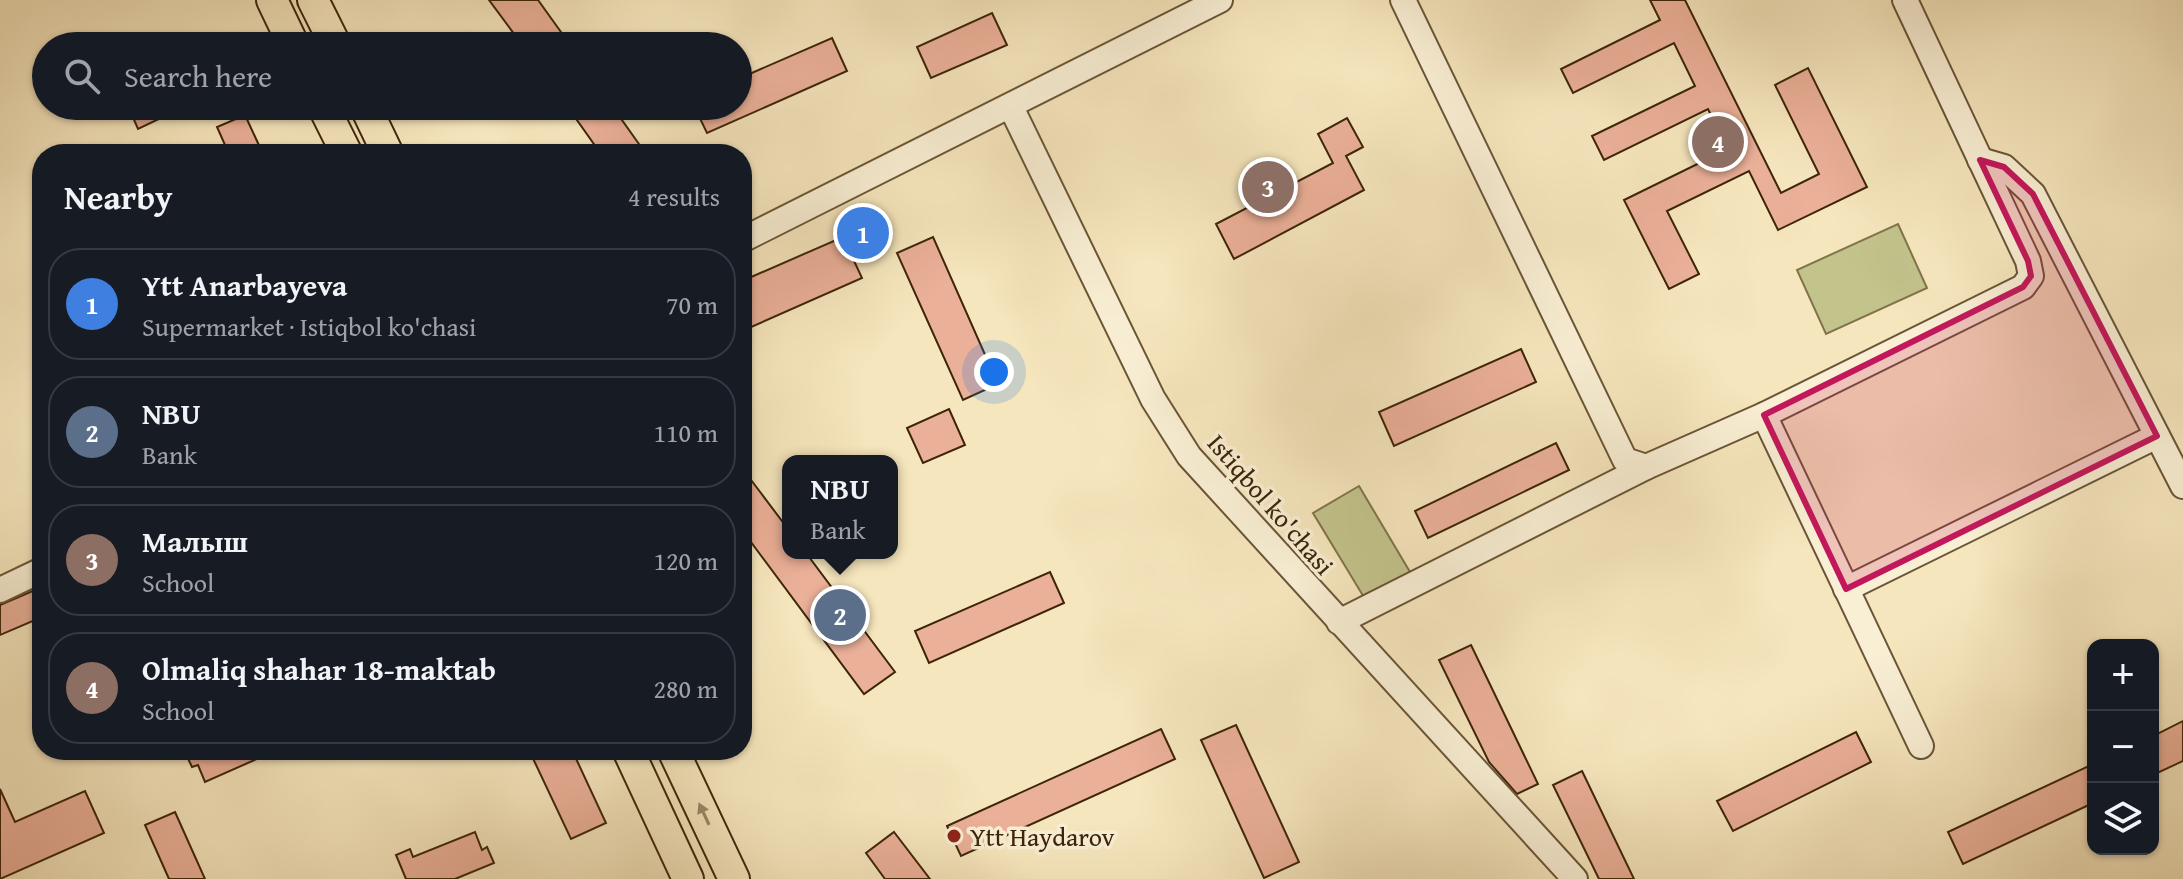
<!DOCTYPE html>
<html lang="en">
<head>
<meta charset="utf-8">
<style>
	body { margin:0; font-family:"Gentium Book Plus",serif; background:#242831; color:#f1f3f6 }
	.controls { position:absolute; right:24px; bottom:24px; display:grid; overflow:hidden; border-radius:16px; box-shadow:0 2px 6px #0004 }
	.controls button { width:72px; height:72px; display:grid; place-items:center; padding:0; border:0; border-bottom:2px solid #363941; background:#171b24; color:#f1f3f6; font:40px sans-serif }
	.you { position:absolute; left:994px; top:372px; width:28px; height:28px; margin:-20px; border:6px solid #fff; border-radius:50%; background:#1a73e8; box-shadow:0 0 0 12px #1a73e833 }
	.badge { display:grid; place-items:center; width:52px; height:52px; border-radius:50%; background:#8c9099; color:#fff; font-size:26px; font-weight:700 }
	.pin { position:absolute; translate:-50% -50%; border:4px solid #fff; box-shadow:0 2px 8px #0006 }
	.popup { position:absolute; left:782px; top:455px; width:116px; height:104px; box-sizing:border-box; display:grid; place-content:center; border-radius:16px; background:#171b24; filter:drop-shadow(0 2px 6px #0005); font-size:26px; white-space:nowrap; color:#9ea1a6 }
	.popup b { font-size:30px; color:#f1f3f6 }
	.popup::after { content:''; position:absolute; left:50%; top:100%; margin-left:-16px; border:16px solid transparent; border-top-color:#171b24 }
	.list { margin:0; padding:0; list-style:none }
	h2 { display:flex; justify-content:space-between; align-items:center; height:104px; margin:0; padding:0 32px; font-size:34px }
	h2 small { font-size:26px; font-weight:400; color:#9ea1a6 }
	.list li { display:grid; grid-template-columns:52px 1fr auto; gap:24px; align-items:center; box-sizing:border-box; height:112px; margin:0 16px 16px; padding:0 16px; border:2px solid #363941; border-radius:32px }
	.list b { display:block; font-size:30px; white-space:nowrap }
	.list p { margin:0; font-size:26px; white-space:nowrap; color:#9ea1a6 }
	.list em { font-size:26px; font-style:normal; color:#9ea1a6 }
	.icon { flex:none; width:44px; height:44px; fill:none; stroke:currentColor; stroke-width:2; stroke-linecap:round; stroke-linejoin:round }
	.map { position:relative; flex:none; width:2183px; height:879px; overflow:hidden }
	.search { position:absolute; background:#171b24; box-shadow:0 2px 6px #0004; left:32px; top:32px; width:720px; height:88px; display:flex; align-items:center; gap:20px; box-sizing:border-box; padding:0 28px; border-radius:44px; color:#9ea1a6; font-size:30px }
	.panel { position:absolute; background:#171b24; box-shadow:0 2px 6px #0004; left:32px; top:144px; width:720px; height:616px; border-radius:32px }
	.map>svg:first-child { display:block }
	.green { fill:#c3c38c; stroke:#80744b; stroke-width:2 }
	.building { fill:#ebb098; stroke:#3d250a; stroke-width:2 }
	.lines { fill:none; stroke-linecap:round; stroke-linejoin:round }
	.minor-casing { stroke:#6b5537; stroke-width:28 }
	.major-casing { stroke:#3d250a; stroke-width:34 }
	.minor { stroke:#f9efd4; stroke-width:24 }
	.major { stroke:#f6e6bd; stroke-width:30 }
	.oneway { fill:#9a8664 }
	.marked { fill:#c2185b; fill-opacity:0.2; stroke:#c2185b; stroke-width:6; stroke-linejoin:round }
	.poi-dot { fill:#8f2418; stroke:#f9efd4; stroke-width:3 }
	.labels { text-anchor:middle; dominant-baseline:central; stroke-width:7; stroke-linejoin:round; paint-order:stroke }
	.street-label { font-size:26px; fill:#3d250a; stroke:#f9efd4 }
	.poi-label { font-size:26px; fill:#3d250a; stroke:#f9efd4; text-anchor:start }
</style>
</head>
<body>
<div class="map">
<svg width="2183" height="879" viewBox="0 0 2183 879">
	<rect width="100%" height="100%" fill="#f6e6bd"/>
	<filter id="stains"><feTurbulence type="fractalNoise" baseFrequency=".0025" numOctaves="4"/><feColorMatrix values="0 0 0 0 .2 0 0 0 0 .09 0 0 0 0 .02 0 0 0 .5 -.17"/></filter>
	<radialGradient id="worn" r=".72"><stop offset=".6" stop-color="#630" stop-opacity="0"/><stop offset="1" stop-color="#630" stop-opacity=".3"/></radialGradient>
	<g class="green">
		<polygon points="1898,224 1927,288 1826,334 1797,270"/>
		<polygon points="1359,486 1410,572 1365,599 1313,513"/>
	</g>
	<g class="building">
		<polygon points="489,0 538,0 571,46 523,46"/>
		<polygon points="1650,0 1685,0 1781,193 1819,174 1775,85 1808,68 1867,187 1778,230 1749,171 1667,211 1699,274 1669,289 1624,200 1728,149 1708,109 1604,160 1592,136 1695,86 1674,43 1573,93 1561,69 1660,20"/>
		<polygon points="992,13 1007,45 931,78 917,47"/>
		<polygon points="832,38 847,71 707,133 694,106 738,106 738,79"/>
		<polygon points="128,106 186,106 138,129"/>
		<polygon points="567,106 612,106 646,154 601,154"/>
		<polygon points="245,115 263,154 229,154 217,127"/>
		<polygon points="1347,118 1363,147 1346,156 1364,190 1234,259 1216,224 1333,163 1318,134"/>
		<polygon points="843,237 862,278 742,331 742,281"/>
		<polygon points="933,237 998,384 963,400 897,253"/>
		<polygon points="1521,349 1536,382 1394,446 1379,412"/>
		<polygon points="949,409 965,445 923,463 907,428"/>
		<polygon points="1556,443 1569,470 1428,538 1415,511"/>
		<polygon points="742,468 788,529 788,553 806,553 895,672 864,694 742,530"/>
		<polygon points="1050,572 1064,603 929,663 915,631"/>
		<polygon points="42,587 42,617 0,635 0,605"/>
		<polygon points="1471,645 1538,784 1517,794 1489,762 1439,660"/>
		<polygon points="2183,721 2183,761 2153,775 2153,736"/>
		<polygon points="1236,725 1299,862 1264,878 1201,740"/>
		<polygon points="1161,729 1175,759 961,856 947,826"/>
		<polygon points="1856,732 1871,762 1733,831 1717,801"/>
		<polygon points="184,750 277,750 205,782 198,765 192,767"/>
		<polygon points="529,750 572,750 606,823 571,839"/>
		<polygon points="2093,764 2093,803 1963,864 1948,832"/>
		<polygon points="1582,771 1634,879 1599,879 1553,785"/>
		<polygon points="0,789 15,822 85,791 104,833 0,879"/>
		<polygon points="175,812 205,879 169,879 145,825"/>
		<polygon points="475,832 482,850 487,847 494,863 455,879 406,879 396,855 410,849 413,857"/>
		<polygon points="894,832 930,879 885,879 866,853"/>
	</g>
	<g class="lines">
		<g class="minor-casing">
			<g id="minor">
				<polyline points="1403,0 1625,460 1646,467"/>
				<polyline points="1011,107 1153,399 1189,456 1575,879"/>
				<polyline points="1980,160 2004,167 2033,194 2183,486"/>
				<polyline points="742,240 1220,0"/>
				<polyline points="1764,415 1921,746"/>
				<polyline points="1846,589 2157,436"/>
				<polyline points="0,590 42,570"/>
				<polyline points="1339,622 1646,467 1764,415 2023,287 2031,276 2028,261 1905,0"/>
			</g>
		</g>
		<g class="major-casing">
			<g id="major">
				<polyline points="272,0 294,46"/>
				<polyline points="313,0 336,46"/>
				<polyline points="323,106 347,154"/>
				<polyline points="365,106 388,154"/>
				<polyline points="628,750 688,879"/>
				<polyline points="673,750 734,879"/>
			</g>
		</g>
		<use href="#minor" class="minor"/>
		<use href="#major" class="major"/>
	</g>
	<defs><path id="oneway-solid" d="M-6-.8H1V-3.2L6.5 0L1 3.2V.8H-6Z" transform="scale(2)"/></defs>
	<use class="oneway" href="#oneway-solid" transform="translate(704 814) rotate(-115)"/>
	<path class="marked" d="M1980,160L2004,167L2033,194L2157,436L1846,589L1764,415L2023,287L2031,276L2028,261Z"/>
	<circle class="poi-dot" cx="954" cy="836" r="8"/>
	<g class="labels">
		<g class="street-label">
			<text transform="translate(1271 504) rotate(49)">Istiqbol ko'chasi</text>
		</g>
		<g class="poi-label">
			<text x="970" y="836">Ytt Haydarov</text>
		</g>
	</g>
	<rect width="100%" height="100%" filter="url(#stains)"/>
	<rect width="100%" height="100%" fill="url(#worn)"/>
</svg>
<div class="controls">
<button>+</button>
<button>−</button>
<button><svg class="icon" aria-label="layers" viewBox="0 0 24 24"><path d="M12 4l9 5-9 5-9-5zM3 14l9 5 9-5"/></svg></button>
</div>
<div class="you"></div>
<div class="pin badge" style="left:863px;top:233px;background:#3f7fe0">1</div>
<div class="pin badge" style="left:840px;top:615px;background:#5c6f8a">2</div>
<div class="popup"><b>NBU</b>Bank</div>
<div class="pin badge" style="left:1268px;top:187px;background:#8d6e63">3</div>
<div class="pin badge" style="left:1718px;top:142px;background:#8d6e63">4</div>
<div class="search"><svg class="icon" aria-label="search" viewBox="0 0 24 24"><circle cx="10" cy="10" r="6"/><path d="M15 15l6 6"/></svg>Search here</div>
<section class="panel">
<h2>Nearby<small>4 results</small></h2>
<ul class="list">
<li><span class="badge" style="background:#3f7fe0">1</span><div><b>Ytt Anarbayeva</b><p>Supermarket · Istiqbol ko'chasi</p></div><em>70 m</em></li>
<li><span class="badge" style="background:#5c6f8a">2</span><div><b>NBU</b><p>Bank</p></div><em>110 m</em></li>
<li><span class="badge" style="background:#8d6e63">3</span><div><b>Малыш</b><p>School</p></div><em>120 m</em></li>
<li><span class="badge" style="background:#8d6e63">4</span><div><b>Olmaliq shahar 18-maktab</b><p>School</p></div><em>280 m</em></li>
</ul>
</section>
</div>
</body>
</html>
